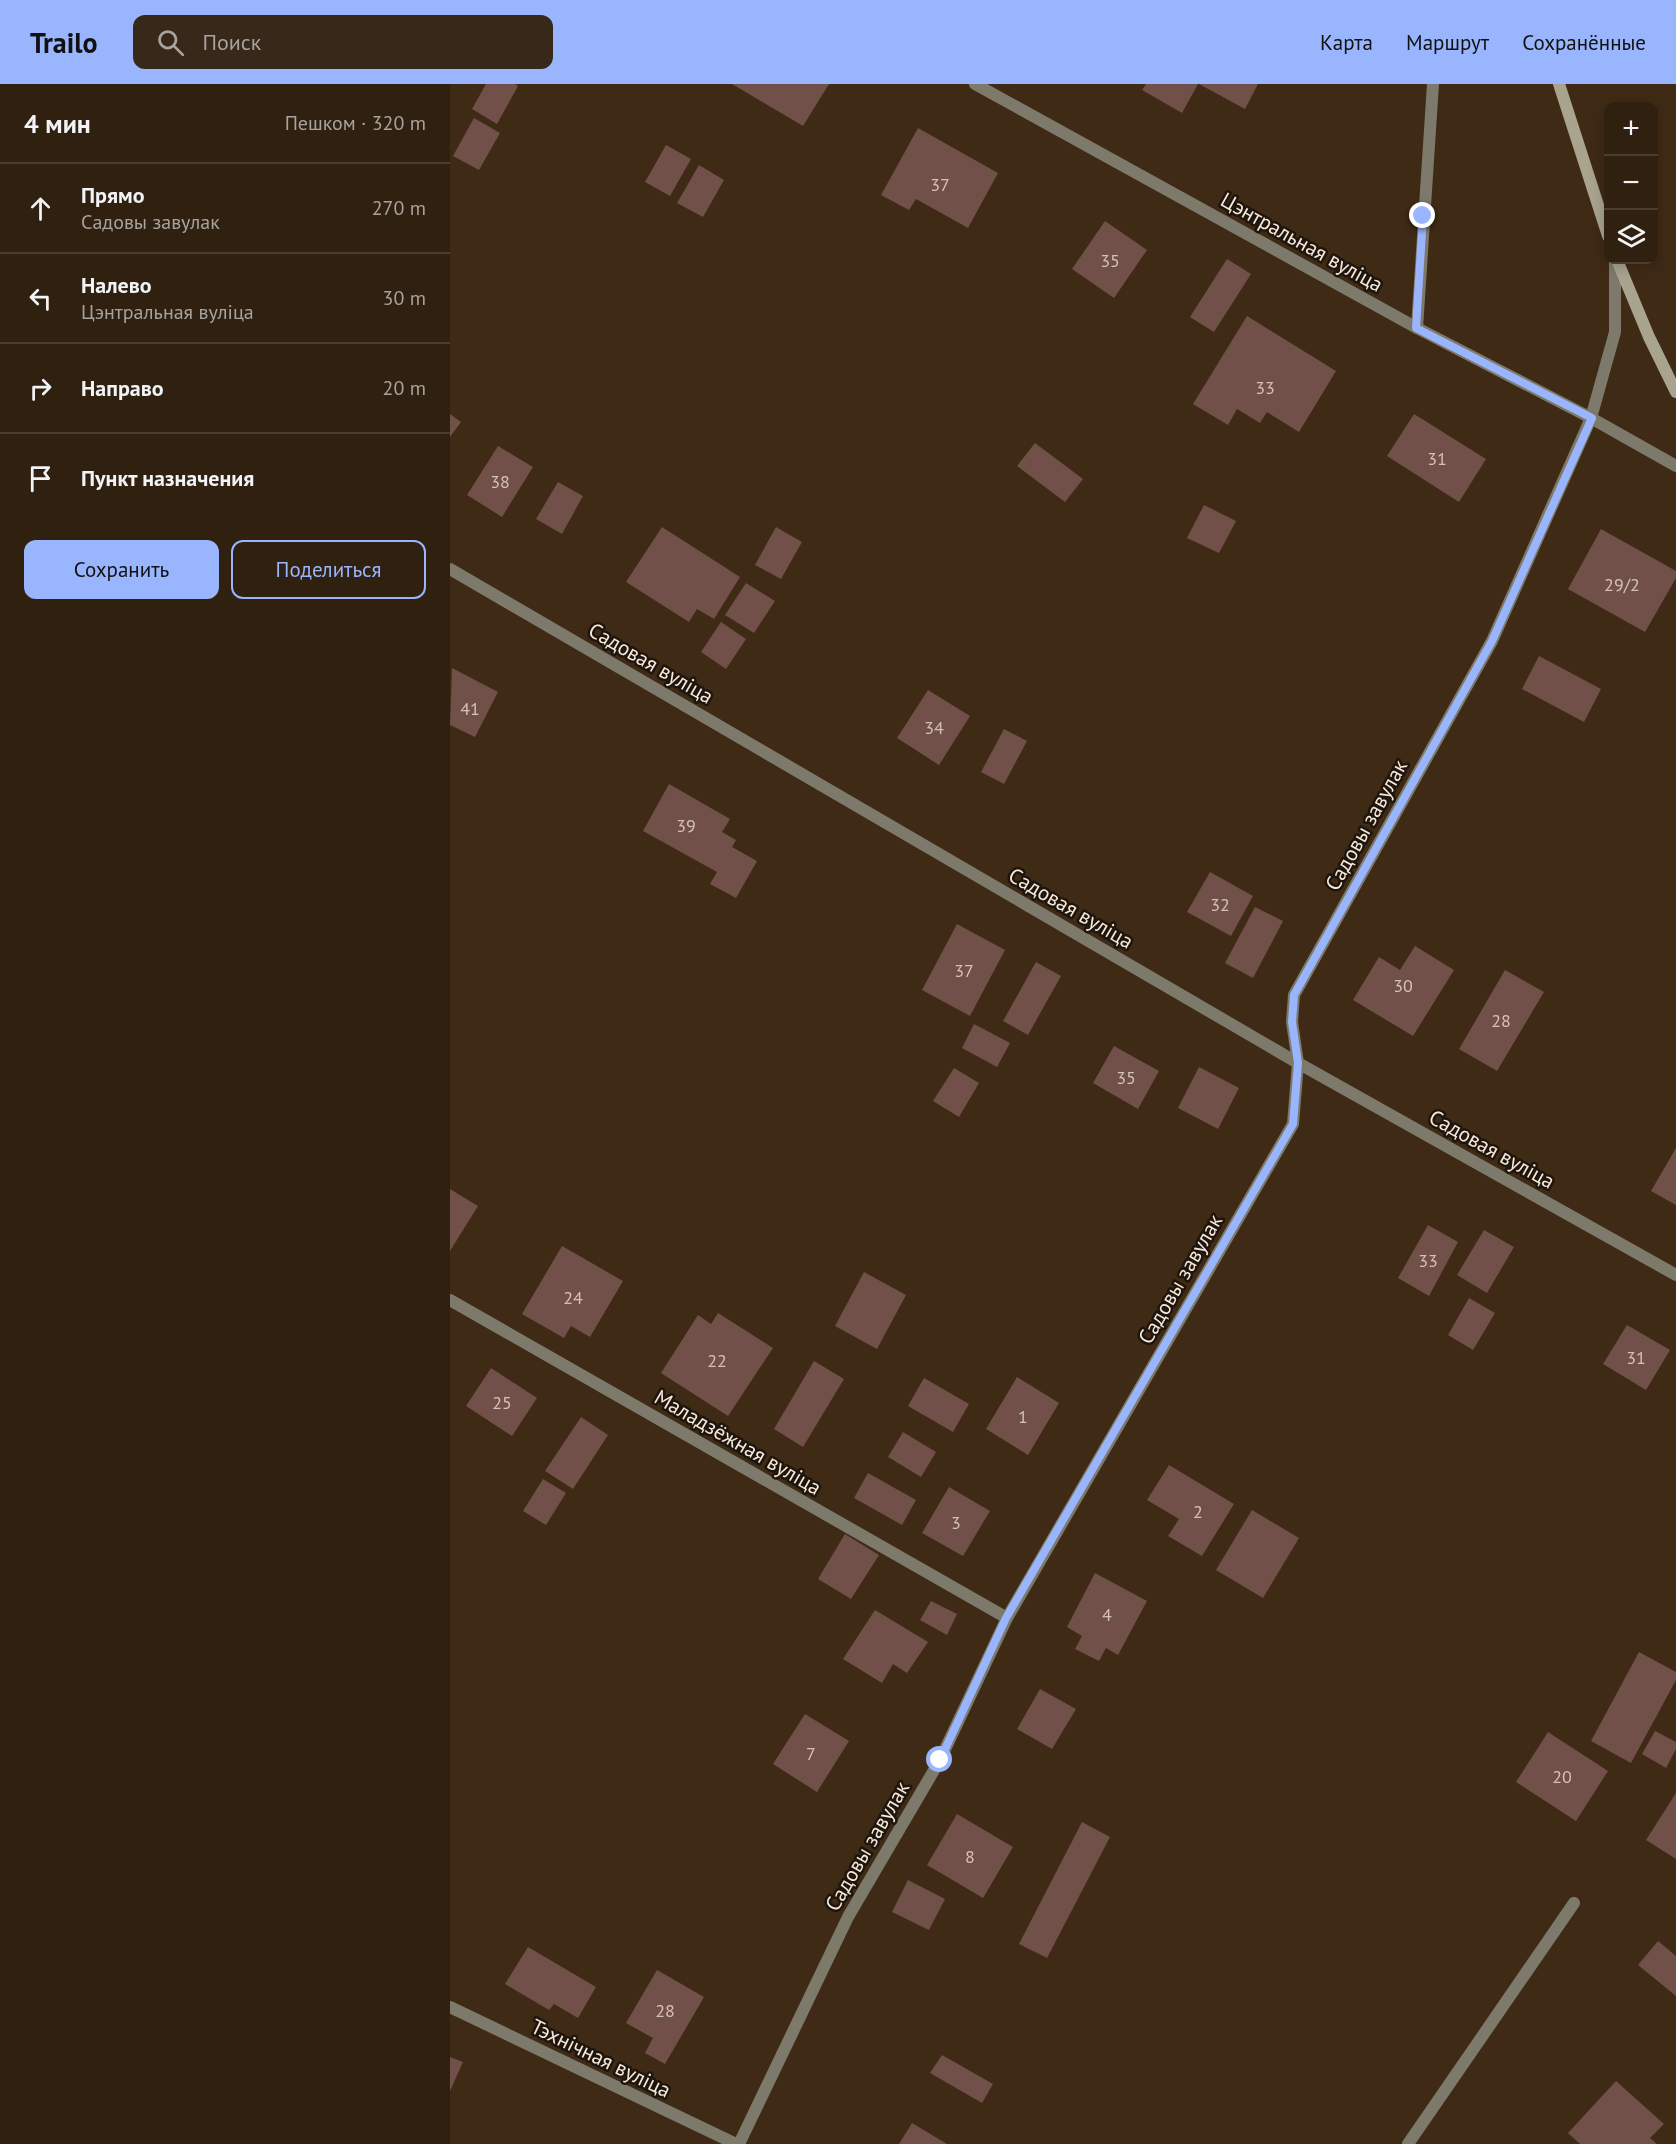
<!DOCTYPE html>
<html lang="ru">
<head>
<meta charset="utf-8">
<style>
	body { margin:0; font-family:"PT Sans",sans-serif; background:#372819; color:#f1f3f6 }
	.controls { position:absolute; right:18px; top:18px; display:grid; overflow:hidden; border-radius:12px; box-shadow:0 3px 15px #0003 }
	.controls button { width:54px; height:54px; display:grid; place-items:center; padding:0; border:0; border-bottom:2px solid #4a3e30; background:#2f2010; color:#f1f3f6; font:30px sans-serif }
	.stop { position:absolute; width:18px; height:18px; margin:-14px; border:4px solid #99b5fd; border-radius:50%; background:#fff }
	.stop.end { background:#99b5fd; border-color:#fff; box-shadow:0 2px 6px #0008 }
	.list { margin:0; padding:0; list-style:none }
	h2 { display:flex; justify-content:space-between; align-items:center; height:78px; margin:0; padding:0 24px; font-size:26px }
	h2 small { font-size:20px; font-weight:400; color:#a7a39f }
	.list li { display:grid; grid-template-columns:39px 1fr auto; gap:18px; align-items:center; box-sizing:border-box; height:90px; padding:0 24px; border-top:2px solid #4a3e30 }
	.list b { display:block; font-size:22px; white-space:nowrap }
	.list p { margin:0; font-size:20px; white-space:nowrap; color:#a7a39f }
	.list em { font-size:20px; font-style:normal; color:#a7a39f }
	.actions { display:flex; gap:12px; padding:18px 24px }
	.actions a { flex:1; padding:14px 0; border:2px solid #99b5fd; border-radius:12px; text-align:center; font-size:21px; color:#99b5fd }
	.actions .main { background:#99b5fd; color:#111 }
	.icon { flex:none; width:33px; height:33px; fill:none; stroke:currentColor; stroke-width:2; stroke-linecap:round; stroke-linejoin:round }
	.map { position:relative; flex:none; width:1226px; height:2060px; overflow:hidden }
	header { display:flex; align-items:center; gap:36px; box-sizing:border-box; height:84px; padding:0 30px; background:#99b5fd; color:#111 }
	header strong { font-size:28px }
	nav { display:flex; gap:33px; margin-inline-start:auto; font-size:21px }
	.search { width:420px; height:54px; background:#372819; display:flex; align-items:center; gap:15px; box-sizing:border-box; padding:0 21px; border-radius:12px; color:#a7a39f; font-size:22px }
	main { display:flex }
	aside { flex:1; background:#2f2010 }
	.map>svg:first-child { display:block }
	.building { fill:#705048 }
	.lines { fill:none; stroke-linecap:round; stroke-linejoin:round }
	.lane { stroke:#7d7a6c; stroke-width:12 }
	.street { stroke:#7d7a6c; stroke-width:12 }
	.secondary { stroke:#a8a48e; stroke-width:12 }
	.route { stroke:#99b5fd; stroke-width:8 }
	.labels { text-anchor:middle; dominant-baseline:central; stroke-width:5; stroke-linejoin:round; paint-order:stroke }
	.number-label { font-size:18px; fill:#d4c2b6 }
	.street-label { font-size:21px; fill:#f6e8db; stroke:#1e150c }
</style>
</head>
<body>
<header>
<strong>Trailo</strong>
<div class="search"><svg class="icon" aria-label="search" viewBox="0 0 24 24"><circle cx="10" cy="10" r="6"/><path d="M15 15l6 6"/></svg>Поиск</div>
<nav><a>Карта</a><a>Маршрут</a><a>Сохранённые</a></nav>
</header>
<main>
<aside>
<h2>4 мин<small>Пешком · 320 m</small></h2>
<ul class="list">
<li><svg class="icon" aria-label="ahead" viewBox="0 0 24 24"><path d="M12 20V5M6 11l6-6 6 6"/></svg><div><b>Прямо</b><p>Садовы завулак</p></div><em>270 m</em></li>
<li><svg class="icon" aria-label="left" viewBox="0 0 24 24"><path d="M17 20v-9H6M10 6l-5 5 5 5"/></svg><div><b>Налево</b><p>Цэнтральная вуліца</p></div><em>30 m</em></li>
<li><svg class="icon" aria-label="right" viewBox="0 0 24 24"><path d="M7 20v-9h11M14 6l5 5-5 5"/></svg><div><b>Направо</b></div><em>20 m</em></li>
<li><svg class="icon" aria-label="arrive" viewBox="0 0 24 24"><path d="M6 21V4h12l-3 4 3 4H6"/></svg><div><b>Пункт назначения</b></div></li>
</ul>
<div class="actions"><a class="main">Сохранить</a><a>Поделиться</a></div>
</aside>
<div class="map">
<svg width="1226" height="2060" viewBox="0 0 1226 2060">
	<rect width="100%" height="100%" fill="#3f2a15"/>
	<g class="building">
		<polygon points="36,0 65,0 68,2 47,40 22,25"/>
		<polygon points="282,0 379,0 353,42"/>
		<polygon points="696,0 748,0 732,29 692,6"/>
		<polygon points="749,0 808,0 795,25"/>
		<polygon points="24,34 50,49 29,86 3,72"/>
		<polygon points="468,44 548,89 518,144 466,115 459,126 431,111"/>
		<polygon points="216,61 241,75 220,112 195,98"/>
		<polygon points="249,81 274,96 253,133 227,119"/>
		<polygon points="655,137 697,166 664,214 622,185"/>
		<polygon points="777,175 801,190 764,248 740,233"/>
		<polygon points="797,232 886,287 849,348 817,328 810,339 787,325 778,341 743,320"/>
		<polygon points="0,330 11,338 0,353"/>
		<polygon points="964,330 1036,375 1009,418 937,372"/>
		<polygon points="585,359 633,395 615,418 567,382"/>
		<polygon points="48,362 83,383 52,433 17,411"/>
		<polygon points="108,398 133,412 112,450 86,435"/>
		<polygon points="754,421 786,437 769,469 737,454"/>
		<polygon points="212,443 290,493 264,535 247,525 239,538 176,498"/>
		<polygon points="326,443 352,458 331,495 305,481"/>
		<polygon points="1151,445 1226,487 1226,494 1195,548 1118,505"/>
		<polygon points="296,499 325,517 304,549 275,531"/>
		<polygon points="271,538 296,555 276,585 251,568"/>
		<polygon points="1089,572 1151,605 1134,638 1072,605"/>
		<polygon points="2,584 48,608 25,653 0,641"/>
		<polygon points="478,606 520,632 489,681 447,654"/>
		<polygon points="554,645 577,657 554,700 531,688"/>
		<polygon points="219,700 280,735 272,748 286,756 282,763 307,777 286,814 260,800 267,788 193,747"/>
		<polygon points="760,788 803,812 781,852 737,828"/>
		<polygon points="805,823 833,837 803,894 775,879"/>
		<polygon points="507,840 555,866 520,932 472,906"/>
		<polygon points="965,862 1004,886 963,952 903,916 929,873 950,886"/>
		<polygon points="586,878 611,892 578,951 553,937"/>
		<polygon points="1055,886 1094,908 1047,987 1009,965"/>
		<polygon points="524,940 560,959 547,983 512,964"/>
		<polygon points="664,962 709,987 688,1025 643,999"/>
		<polygon points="749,983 789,1004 768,1045 728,1024"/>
		<polygon points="504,984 529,999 509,1033 483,1017"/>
		<polygon points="1226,1064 1226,1121 1201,1107"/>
		<polygon points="0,1105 28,1122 0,1167"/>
		<polygon points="978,1141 1008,1158 979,1212 948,1194"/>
		<polygon points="1034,1146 1064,1163 1037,1209 1007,1191"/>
		<polygon points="112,1162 173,1197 140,1253 121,1242 114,1254 72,1230"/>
		<polygon points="414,1188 456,1211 427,1265 385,1242"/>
		<polygon points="1019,1214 1045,1229 1023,1266 998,1251"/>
		<polygon points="268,1229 323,1264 278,1332 211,1289 248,1231 261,1240"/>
		<polygon points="1177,1241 1220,1266 1196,1306 1153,1280"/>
		<polygon points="364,1277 394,1295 353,1363 324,1345"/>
		<polygon points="41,1284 87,1314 62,1352 16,1322"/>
		<polygon points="567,1293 609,1319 578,1371 536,1345"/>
		<polygon points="474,1294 519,1320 503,1348 458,1322"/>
		<polygon points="131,1333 158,1351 123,1405 95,1387"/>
		<polygon points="453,1348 486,1368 471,1393 438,1373"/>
		<polygon points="719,1381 784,1420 752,1472 718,1452 729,1435 697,1416"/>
		<polygon points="418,1389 466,1416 452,1441 404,1414"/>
		<polygon points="93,1395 116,1409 96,1441 73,1427"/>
		<polygon points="499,1403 540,1427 513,1472 472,1449"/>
		<polygon points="802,1426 849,1454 813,1514 766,1486"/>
		<polygon points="395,1450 429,1471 401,1515 368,1495"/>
		<polygon points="645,1489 697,1517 668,1571 656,1564 649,1577 625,1565 632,1552 617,1543"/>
		<polygon points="481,1517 507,1530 497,1551 470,1536"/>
		<polygon points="425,1526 478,1558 457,1589 443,1580 432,1599 393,1575"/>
		<polygon points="1189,1568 1226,1588 1226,1596 1181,1679 1141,1657"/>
		<polygon points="590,1605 626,1625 602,1665 567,1645"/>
		<polygon points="355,1630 399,1657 367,1708 323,1680"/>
		<polygon points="1205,1647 1226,1658 1226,1665 1216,1684 1192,1670"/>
		<polygon points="1098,1648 1158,1687 1126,1737 1066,1698"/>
		<polygon points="1226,1709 1226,1775 1196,1756"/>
		<polygon points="507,1730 563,1763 533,1814 477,1781"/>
		<polygon points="632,1738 660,1753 597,1874 569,1860"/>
		<polygon points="458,1796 495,1815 479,1846 442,1828"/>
		<polygon points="1208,1857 1226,1872 1226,1912 1188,1881"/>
		<polygon points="78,1863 146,1903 128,1934 104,1920 99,1926 55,1900"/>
		<polygon points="207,1886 254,1913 215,1980 195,1969 203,1954 176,1939"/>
		<polygon points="492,1971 543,2000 532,2019 480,1989"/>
		<polygon points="0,1973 13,1978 0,2007"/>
		<polygon points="1166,1997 1214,2040 1200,2054 1207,2060 1130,2060 1118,2049"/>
		<polygon points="462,2039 497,2060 449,2060"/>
	</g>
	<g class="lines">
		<g class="lane">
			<polyline points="967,244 983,0"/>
			<polyline points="958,2060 1124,1819"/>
		</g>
		<g class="street">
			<polyline points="525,0 967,244 1141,334 1226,382"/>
			<polyline points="0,485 848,979 1226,1191"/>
			<polyline points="0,1216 557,1534"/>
			<polyline points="0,1923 286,2060"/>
			<polyline points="289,2060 398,1833 490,1676 557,1534 843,1040 848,979 842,938 844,911 1042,557 1141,334 1165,248 1165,176"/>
		</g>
		<g class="secondary">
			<polyline points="1109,0 1158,152"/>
			<polyline points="1167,176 1199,253 1226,308"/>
		</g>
	</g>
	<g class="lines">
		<polyline class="route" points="490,1676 556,1534 843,1040 848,979 842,938 844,911 1042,557 1142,334 966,244 973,132"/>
	</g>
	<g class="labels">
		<g class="number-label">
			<text x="490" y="100">37</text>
			<text x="660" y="176">35</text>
			<text x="815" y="303">33</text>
			<text x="987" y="374">31</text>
			<text x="50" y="397">38</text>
			<text x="1172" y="500">29/2</text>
			<text x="20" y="624">41</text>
			<text x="484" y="643">34</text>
			<text x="236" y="741">39</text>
			<text x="770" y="820">32</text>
			<text x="514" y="886">37</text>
			<text x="953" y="901">30</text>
			<text x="1051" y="936">28</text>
			<text x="676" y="993">35</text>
			<text x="978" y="1176">33</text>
			<text x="123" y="1213">24</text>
			<text x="1186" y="1273">31</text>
			<text x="267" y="1276">22</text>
			<text x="52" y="1318">25</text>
			<text x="573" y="1332">1</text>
			<text x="748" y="1427">2</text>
			<text x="506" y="1438">3</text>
			<text x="657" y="1530">4</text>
			<text x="361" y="1669">7</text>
			<text x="1112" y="1692">20</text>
			<text x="520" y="1772">8</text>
			<text x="215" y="1926">28</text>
		</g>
		<g class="street-label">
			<text transform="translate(852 158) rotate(29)">Цэнтральная вуліца</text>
			<text transform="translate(201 579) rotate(30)">Садовая вуліца</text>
			<text transform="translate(916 741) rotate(-61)">Садовы завулак</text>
			<text transform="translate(621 824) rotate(30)">Садовая вуліца</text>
			<text transform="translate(1042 1065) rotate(29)">Садовая вуліца</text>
			<text transform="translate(730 1195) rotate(-60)">Садовы завулак</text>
			<text transform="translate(288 1358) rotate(30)">Маладзёжная вуліца</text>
			<text transform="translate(417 1762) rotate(-60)">Садовы завулак</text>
			<text transform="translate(151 1974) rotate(26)">Тэхнічная вуліца</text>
		</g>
	</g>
</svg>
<div class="controls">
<button>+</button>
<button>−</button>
<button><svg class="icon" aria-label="layers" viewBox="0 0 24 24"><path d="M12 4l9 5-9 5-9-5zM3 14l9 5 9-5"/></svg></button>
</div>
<div class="stop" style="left:490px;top:1676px"></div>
<div class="stop end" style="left:973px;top:132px"></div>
</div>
</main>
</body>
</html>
